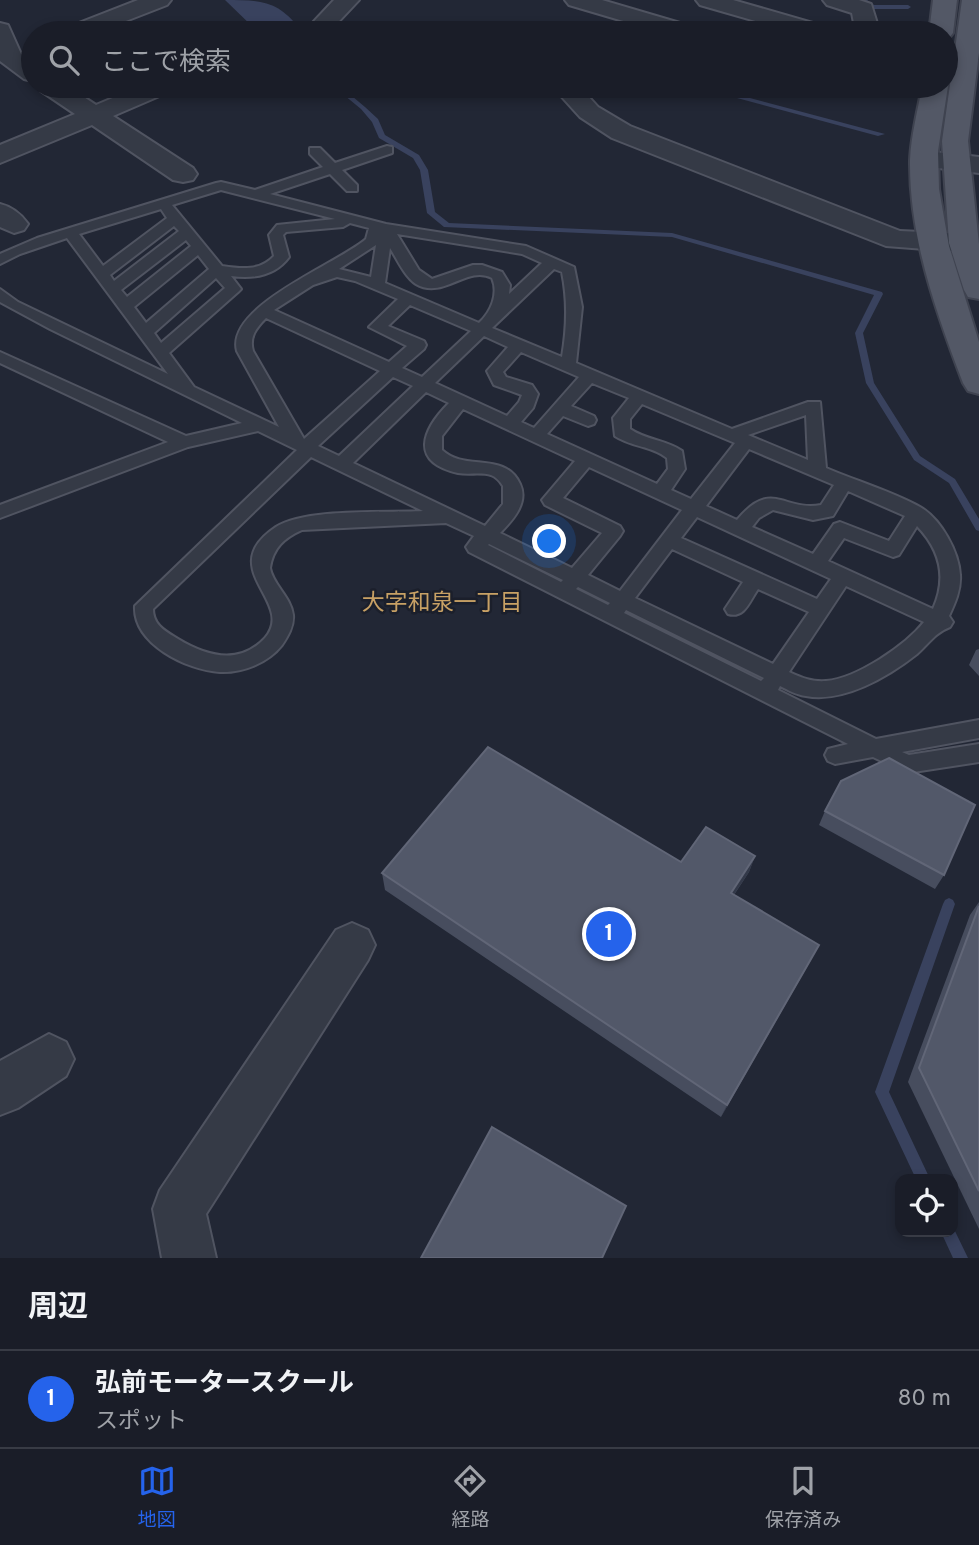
<!DOCTYPE html>
<html lang="ja">
<head>
<meta charset="utf-8">
<style>
	body { margin:0; font-family:Overpass,"Noto Sans JP",sans-serif; background:#232630; color:#f1f3f6 }
	.controls { position:absolute; right:21px; bottom:21px; display:grid; overflow:hidden; border-radius:14px; box-shadow:0 4px 10px #0003 }
	.controls button { width:63px; height:63px; display:grid; place-items:center; padding:0; border:0; border-bottom:2px solid #383b45; background:#1a1d28; color:#f1f3f6; font:35px sans-serif }
	.you { position:absolute; left:550px; top:542px; width:24px; height:24px; margin:-18px; border:5px solid #fff; border-radius:50%; background:#1a73e8; box-shadow:0 0 0 10px #1a73e833 }
	.badge { display:grid; place-items:center; width:46px; height:46px; border-radius:50%; background:#2563eb; color:#fff; font-size:23px; font-weight:700 }
	.pin { position:absolute; translate:-50% -50%; border:4px solid #fff; box-shadow:0 2px 7px #0006 }
	.list { margin:0; padding:0; list-style:none }
	h2 { display:flex; justify-content:space-between; align-items:center; height:91px; margin:0; padding:0 28px; font-size:30px }
	h2 small { font-size:23px; font-weight:400; color:#9fa2a8 }
	.list li { display:grid; grid-template-columns:46px 1fr auto; gap:21px; align-items:center; box-sizing:border-box; height:98px; padding:0 28px; border-top:2px solid #383b45 }
	.list b { display:block; font-size:26px; white-space:nowrap }
	.list p { margin:0; font-size:23px; white-space:nowrap; color:#9fa2a8 }
	.list em { font-size:23px; font-style:normal; color:#9fa2a8 }
	.icon { flex:none; width:38px; height:38px; fill:none; stroke:currentColor; stroke-width:2; stroke-linecap:round; stroke-linejoin:round }
	.map { position:relative; flex:none; width:979px; height:1258px; overflow:hidden }
	.search { position:absolute; background:#1a1d28; box-shadow:0 4px 10px #0003; left:21px; right:21px; top:21px; height:77px; display:flex; align-items:center; gap:18px; box-sizing:border-box; padding:0 24px; border-radius:38px; color:#9fa2a8; font-size:26px }
	.sheet { height:189px; background:#1a1d28 }
	nav { display:flex; justify-content:space-around; align-items:center; box-sizing:border-box; height:98px; border-top:2px solid #383b45; background:#1a1d28; font-size:19px; color:#9fa2a8 }
	nav a { display:grid; justify-items:center; gap:4px }
	nav .on { color:#2563eb }
	.map>svg:first-child { display:block }
	.lines { fill:none; stroke-linecap:round; stroke-linejoin:round }
	.stream { fill:#39425e; fill-rule:evenodd }
	.river { fill:#39425e; fill-rule:evenodd }
	.service-casing { stroke:#505461; stroke-width:4 }
	.minor-casing { stroke:#505461; stroke-width:4 }
	.primary-casing { stroke:#3f4350; stroke-width:4 }
	.service { fill:#353a46; fill-rule:evenodd }
	.minor { fill:#353a46; fill-rule:evenodd }
	.primary { fill:#535866; fill-rule:evenodd }
	.wall { fill:#474d5e }
	.shaded-wall { fill:#333949 }
	.building { fill:#525869; stroke:#616677; stroke-width:2 }
	.labels { text-anchor:middle; dominant-baseline:central; stroke-width:5; stroke-linejoin:round; paint-order:stroke }
	.neighbourhood-label { font-size:23px; fill:#c8a165; stroke:#1b1f2b }
</style>
</head>
<body>
<div class="map">
<svg width="979" height="1258" viewBox="0 0 979 1258">
	<rect width="100%" height="100%" fill="#222735"/>
	<g class="lines">
		<g class="stream">
			<polygon points="860,0 867,0 874,5 908,5 911,7 908,9 873,9"/>
			<path d="M452,21C472,21 493,22 509,33H501L482,27L452,24L423,27L403,33H395C412,23 433,22 452,21Z"/>
			<polygon points="279,27 312,31 315,33 280,31 276,33 268,33"/>
			<polygon points="333,86 340,86 365,107 378,119 385,135 419,155 428,170 435,212 449,223 672,233 882,292 883,294 863,333 874,383 920,456 955,479 979,519 979,531 976,530 949,483 914,460 866,383 855,333 874,295 672,237 444,227 427,213 420,170 413,158 379,138 372,122 361,109"/>
			<polygon points="695,86 705,86 885,134 878,136 696,87"/>
			<polygon points="949,898 953,900 955,904 889,1092 930,1179 916,1179 875,1092 943,904 945,900"/>
			<polygon points="953,1227 968,1258 953,1258 941,1232 953,1232"/>
		</g>
		<path class="river" d="M225,0C261,0 277,0 300,29L297,33H259Z"/>
		<g class="service-casing">
			<g id="service">
				<polygon points="946,47 979,52 979,60 946,55"/>
				<path d="M387,146L392,147V153L342,170L357,185V191H347L330,174L270,194L386,224L526,246L574,267L582,307L576,363L732,429L808,402H820L826,468C856,481 891,491 920,507C941,519 959,552 960,575C961,590 955,603 949,616L953,622L950,627C936,632 928,644 917,654C888,677 843,703 806,696C797,695 788,690 780,686L778,690L876,739L979,720V738L902,752L909,755L979,744V762L907,773L873,757L835,764L828,761L825,755L828,749L848,744L469,552L466,547L474,536L446,523L302,530C284,538 273,548 270,568C273,585 291,597 293,615C294,626 288,636 282,645C268,663 242,673 220,672C187,670 133,644 135,606L297,450L258,431L188,447L0,518V505L168,442L0,363V352L186,436L242,423L50,329L0,302V289L18,302L168,374L67,238L20,254L0,264V254L37,238L216,183L221,182L255,190L323,167L310,154V148H320L335,163ZM221,190L335,219L277,225L269,235L274,256C260,271 242,269 222,266L172,205ZM161,209L167,218L103,266L79,234ZM350,223L369,228L366,239C339,263 225,306 237,351L279,427L194,387L169,353L238,292L241,289L231,276C253,279 275,276 289,257L283,235L286,232L343,227ZM174,226L179,231L114,281L110,275ZM397,234L522,254L542,263L509,294L510,285L502,272L482,265H473L432,279L419,270ZM186,240L191,246L127,297L121,290ZM376,245L371,277L339,269ZM390,248C397,259 405,277 416,284C443,300 467,265 492,278C499,294 491,312 479,323L385,283ZM198,255L209,269L146,323L134,307ZM554,269L562,272C568,301 567,328 562,357L492,328ZM337,277L355,281L398,299L369,327L407,346L389,362L274,310L313,285ZM216,278L225,288L161,343L154,333ZM410,305L471,331L422,377L402,368L424,349L426,345L424,341L388,326ZM266,318L380,371L304,439L253,351C249,337 256,328 266,318ZM484,336L508,347L487,371L494,385L522,395L519,402L507,416L435,383ZM521,352L579,377L534,428L521,422L533,408L538,394L532,385L506,377L503,372ZM393,377L413,386L339,456L318,446ZM592,383L629,398L613,418L615,436C632,447 652,446 667,458L668,469L657,484L547,434L563,416L588,426L594,424L596,420L594,416L571,406ZM426,392L449,403C422,430 409,462 458,473C469,475 481,472 491,475C496,477 500,481 503,486V504L485,526L353,463ZM642,404L735,443L691,499L671,490L685,469L682,451C666,440 646,440 630,429V419ZM463,409L575,461L542,500L545,505L602,533L572,568L500,533C512,521 529,503 520,484C505,451 465,472 442,450V436ZM806,415L808,460L748,435ZM749,449L834,485L821,505C783,512 772,478 737,520L706,506ZM311,457L423,511C385,513 306,508 276,527C213,569 297,602 265,638C239,666 206,656 178,639C165,631 153,625 153,609ZM589,467L682,510L620,591L588,575L620,536L623,531L620,526L563,498ZM848,491L905,516L889,541L840,522L834,524L813,554L752,527L759,518L773,510L813,520L833,516ZM697,517L831,579L817,599L681,538ZM917,526C941,551 947,578 933,609L828,561L844,538L893,557L899,555ZM489,544L563,580L561,582L488,545ZM672,549L743,582L725,609L728,614C745,619 750,600 758,589L809,612L773,664L635,598ZM846,586L924,622C906,645 856,679 826,681C812,682 802,678 789,672ZM578,587L610,603L608,605L576,589ZM626,610L764,678L761,681L624,613Z"/>
			</g>
		</g>
		<g class="minor-casing">
			<g id="minor">
				<polygon points="138,0 171,0 167,5 95,33 62,33 66,28"/>
				<polygon points="334,0 359,0 328,33 303,33"/>
				<polygon points="565,0 602,0 697,28 701,33 664,33 569,5"/>
				<polygon points="696,0 733,0 830,28 834,33 797,33 700,5"/>
				<polygon points="823,0 859,0 871,4 880,33 856,33 852,13 827,5"/>
				<polygon points="0,23 8,25 21,54 33,63 33,81 24,79 0,61"/>
				<polygon points="38,86 67,86 96,105 141,86 174,86 171,91 113,116 193,168 197,174 193,180 183,182 173,180 92,125 0,163 0,145 75,114 41,91"/>
				<polygon points="552,86 579,86 598,107 630,126 900,231 964,234 974,237 979,243 974,249 964,252 886,246 612,138 580,117"/>
				<polygon points="924,151 979,157 979,173 914,165 911,159 914,153"/>
				<path d="M0,204C12,207 21,214 28,224L24,230L14,233L0,227Z"/>
				<polygon points="352,923 368,930 375,945 368,960 206,1214 216,1258 162,1258 153,1209 160,1190 336,930"/>
				<polygon points="49,1034 66,1042 74,1059 66,1076 18,1108 0,1115 0,1061"/>
			</g>
		</g>
		<g class="primary-casing">
			<g id="primary">
				<polygon points="933,0 957,0 953,33 949,38 946,39 946,33 929,33"/>
				<polygon points="962,0 979,0 979,53 968,141 979,244 979,299 968,297 964,290 949,243 942,141"/>
				<path d="M946,83L948,86L938,151L939,189L949,246L979,342V394L968,391L963,383C936,312 909,237 910,160C911,135 918,110 922,86H946Z"/>
			</g>
		</g>
		<use href="#service" class="service"/>
		<use href="#minor" class="minor"/>
		<use href="#primary" class="primary"/>
	</g>
	<g class="wall">
		<polygon points="979,649 979,676 969,665 976,650"/>
		<polygon points="825,811 944,875 935,889 819,825"/>
		<polygon points="755,856 749,872 734,895 811,960 721,1117 385,890 382,873 681,862"/>
		<polygon points="979,902 979,1229 908,1082 970,915"/>
	</g>
	<g class="shaded-wall">
		<polygon points="755,856 749,872 725,908 731,893"/>
		<polygon points="819,945 811,960 721,1117 727,1105"/>
	</g>
	<g class="building">
		<polygon points="488,747 681,862 706,827 755,856 731,893 819,945 727,1105 382,873"/>
		<polygon points="889,758 975,805 944,875 825,811 841,781"/>
		<polygon points="979,906 979,1191 919,1068"/>
		<polygon points="492,1127 626,1206 602,1258 421,1258"/>
	</g>
	<g class="labels">
		<g class="neighbourhood-label">
			<text x="442" y="604">大字和泉一丁目</text>
		</g>
	</g>
</svg>
<div class="controls">
<button><svg class="icon" aria-label="locate" viewBox="0 0 24 24"><circle cx="12" cy="12" r="6"/><path d="M12 2v4M12 18v4M2 12h4M18 12h4"/></svg></button>
</div>
<div class="you"></div>
<div class="pin badge" style="left:609px;top:934px">1</div>
<div class="search"><svg class="icon" aria-label="search" viewBox="0 0 24 24"><circle cx="10" cy="10" r="6"/><path d="M15 15l6 6"/></svg>ここで検索</div>
</div>
<section class="sheet">
<h2>周辺<small></small></h2>
<ul class="list">
<li><span class="badge">1</span><div><b>弘前モータースクール</b><p>スポット</p></div><em>80 m</em></li>
</ul>
</section>
<nav>
<a class="on"><svg class="icon" aria-label="map" viewBox="0 0 24 24"><path d="M3 6l6-2 6 2 6-2v14l-6 2-6-2-6 2zM9 4v14M15 6v14"/></svg>地図</a>
<a><svg class="icon" aria-label="directions" viewBox="0 0 24 24"><path d="M12 3l9 9-9 9-9-9zM9 14v-3h6M13 9l2 2-2 2"/></svg>経路</a>
<a><svg class="icon" aria-label="saved" viewBox="0 0 24 24"><path d="M7 4h10v16l-5-4-5 4z"/></svg>保存済み</a>
</nav>
</body>
</html>
